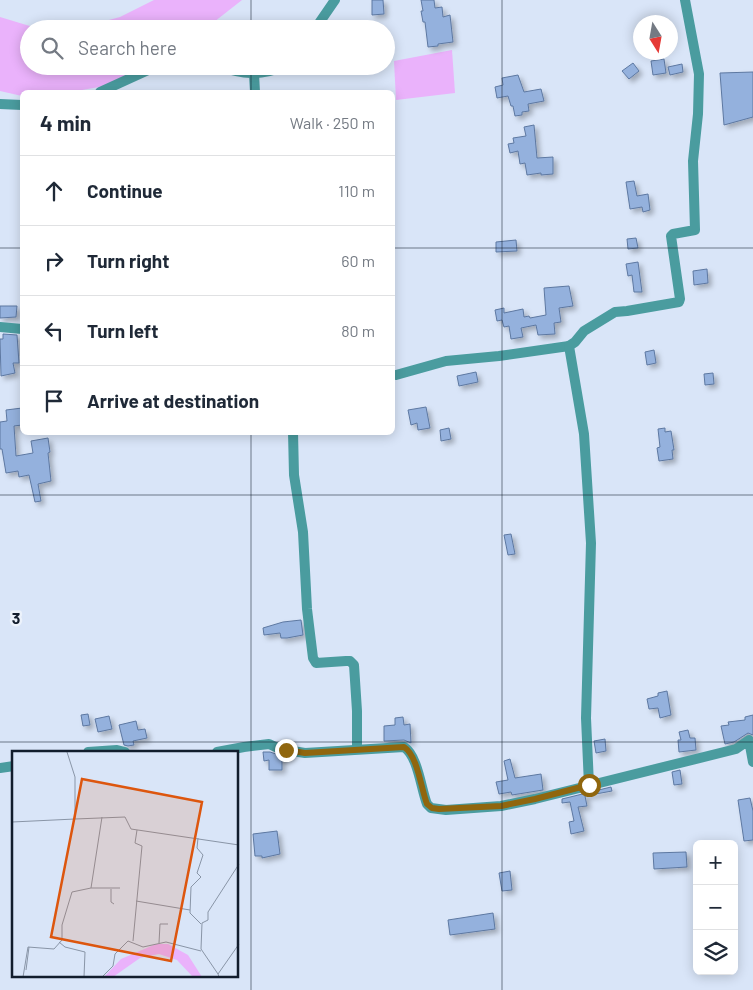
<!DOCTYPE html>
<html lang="en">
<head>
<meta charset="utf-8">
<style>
	body { margin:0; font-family:Barlow,sans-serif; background:#f6f6f7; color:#1f2937 }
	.controls { position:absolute; right:15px; bottom:15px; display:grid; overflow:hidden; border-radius:8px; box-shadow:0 2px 12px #0003 }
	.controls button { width:45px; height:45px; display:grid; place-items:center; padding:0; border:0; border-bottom:1px solid #e0e1e3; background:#fff; color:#1f2937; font:25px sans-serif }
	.compass { position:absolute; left:633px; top:15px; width:45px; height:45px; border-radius:50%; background:#fff; box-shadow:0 2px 12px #0003; rotate:169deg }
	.stop { position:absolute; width:15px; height:15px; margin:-11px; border:4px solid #90660e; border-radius:50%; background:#fff }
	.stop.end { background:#90660e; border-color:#fff; box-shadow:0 1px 5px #0008 }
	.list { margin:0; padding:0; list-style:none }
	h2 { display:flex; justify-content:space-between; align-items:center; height:65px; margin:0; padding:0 20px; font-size:21px }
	h2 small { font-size:16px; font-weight:400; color:#747a83 }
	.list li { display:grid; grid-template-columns:32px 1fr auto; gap:15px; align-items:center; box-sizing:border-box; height:70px; padding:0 20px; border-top:1px solid #e0e1e3 }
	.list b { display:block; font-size:19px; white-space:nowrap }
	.list em { font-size:16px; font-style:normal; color:#747a83 }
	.icon { flex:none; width:28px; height:28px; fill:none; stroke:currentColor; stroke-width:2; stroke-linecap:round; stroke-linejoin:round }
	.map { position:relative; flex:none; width:753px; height:990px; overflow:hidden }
	.search { position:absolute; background:#fff; box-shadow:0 2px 12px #0003; left:20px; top:20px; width:375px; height:55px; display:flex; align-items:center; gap:12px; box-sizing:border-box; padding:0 18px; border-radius:28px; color:#747a83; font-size:19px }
	.panel { position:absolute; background:#fff; box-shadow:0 2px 12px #0003; left:20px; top:90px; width:375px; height:345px; border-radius:8px }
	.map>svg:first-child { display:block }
	.water { fill:#eab2fb }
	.building { fill:#94b1dd; stroke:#5d78a1; filter:url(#shadow) }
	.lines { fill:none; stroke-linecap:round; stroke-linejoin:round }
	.minor { stroke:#4a9c9f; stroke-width:10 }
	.route { stroke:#90660e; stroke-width:6 }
	.grid { fill:none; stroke:#121d2d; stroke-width:1; stroke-opacity:0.55 }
	.inset-road { fill:none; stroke:#8995a7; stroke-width:1 }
	.view { fill:#dd560e; fill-opacity:0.15; stroke:#dd560e; stroke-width:2.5 }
	.inset-edge { fill:none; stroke:#121d2d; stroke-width:2.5 }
	.grid-label { font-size:16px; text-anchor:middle; font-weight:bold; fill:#121d2d; stroke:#ecf2fb; stroke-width:5; stroke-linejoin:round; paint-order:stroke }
</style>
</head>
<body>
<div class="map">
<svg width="753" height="990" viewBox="0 0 753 990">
	<defs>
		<filter id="shadow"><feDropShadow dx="3.5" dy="3.5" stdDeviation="2.5" flood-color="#0004"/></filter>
	</defs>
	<rect width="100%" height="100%" fill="#d9e5f8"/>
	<g class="water">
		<polygon points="154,0 242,0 205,29 29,29 29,66 151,66 110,85 71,92 22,92 22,96 0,91 0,17 33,27 79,28 120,17"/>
		<polygon points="452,50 455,93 396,100 394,61"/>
	</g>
	<g class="building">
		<polygon points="372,0 383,0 384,14 372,15"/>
		<polygon points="421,0 434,0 435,8 442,7 443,17 450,15 453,42 438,44 438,46 428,47 425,22 423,22 421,11 423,11"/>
		<polygon points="664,59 666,73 653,75 651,61"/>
		<polygon points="633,63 639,71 629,79 622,71"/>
		<polygon points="682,64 683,72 670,75 668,67"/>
		<polygon points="753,72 753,117 724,125 720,73"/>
		<polygon points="518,75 524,92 541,89 544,101 528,104 529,111 522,112 522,115 515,116 513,106 511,106 508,96 497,98 495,87 503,85 502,78"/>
		<polygon points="534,125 537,158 553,157 553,174 541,175 541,173 527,175 525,163 520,164 518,151 510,153 508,144 514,143 513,138 526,136 524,127"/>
		<polygon points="634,181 637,196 648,194 650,210 643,212 642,207 630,209 626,182"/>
		<polygon points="636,238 638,248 628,249 627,239"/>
		<polygon points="516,240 517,251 496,252 496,242"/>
		<polygon points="638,262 642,292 634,292 632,275 628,276 626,264"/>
		<polygon points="707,269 708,283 694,285 693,271"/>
		<polygon points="569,286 573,306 559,308 561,322 554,323 555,334 538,335 536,325 521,328 523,337 511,339 509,326 504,327 502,320 497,321 495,310 504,308 504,313 523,309 524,317 529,316 530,318 546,315 544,288"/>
		<polygon points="0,306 17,306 16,317 0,318"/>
		<polygon points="3,334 17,335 19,363 13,363 15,373 1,376 0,339 3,339"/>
		<polygon points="654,350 656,363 647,365 645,352"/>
		<polygon points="476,372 478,382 459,386 457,376"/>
		<polygon points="713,373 714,384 705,385 704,374"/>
		<polygon points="426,407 430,428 418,430 417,423 411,425 408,410"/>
		<polygon points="22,408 22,425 14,426 16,456 33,453 31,441 48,438 50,452 48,453 51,481 38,484 41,501 35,502 29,475 19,477 18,471 6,473 2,449 0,449 0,422 7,421 6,410"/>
		<polygon points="449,428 451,439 441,441 440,430"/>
		<polygon points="665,428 665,432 671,431 674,450 672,450 673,459 659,461 657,448 660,447 658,429"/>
		<polygon points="511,534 515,554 508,555 504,535"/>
		<polygon points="301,620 303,635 287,638 281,638 280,633 264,635 263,628 283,622"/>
		<polygon points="667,691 671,715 660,718 658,708 649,709 647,699 658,696 658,693"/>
		<polygon points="88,714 90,725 83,726 81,715"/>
		<polygon points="753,715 753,735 748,733 734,742 725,744 721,726 729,725 728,722 745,720 745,717"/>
		<polygon points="109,716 112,729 98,732 95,719"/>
		<polygon points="403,717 404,725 410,724 411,743 404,740 384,741 384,726 395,725 395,718"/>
		<polygon points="136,721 138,730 145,729 147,738 133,741 134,745 128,746 124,745 119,725"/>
		<polygon points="688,730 690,738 695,738 696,750 679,752 678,740 681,740 679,732"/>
		<polygon points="605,739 606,751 596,753 594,741"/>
		<polygon points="263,752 270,752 282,756 282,770 269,770 269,760 264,761"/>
		<polygon points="510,759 515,778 541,774 543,790 512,795 511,792 499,794 496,782 508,780 504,761"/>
		<polygon points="680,770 682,784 674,785 672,772"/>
		<polygon points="611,787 612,791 585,796 587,806 578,807 584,831 571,834 569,822 574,821 570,802 562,803 562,799"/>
		<polygon points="750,798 753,811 753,840 744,841 738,800"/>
		<polygon points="277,831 280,854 262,858 262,856 255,856 253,834"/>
		<polygon points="686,852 687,867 654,869 653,853"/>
		<polygon points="510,871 512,890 502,891 499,873"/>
		<polygon points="493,913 495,929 450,935 448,920"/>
	</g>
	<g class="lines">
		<g class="minor">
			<polyline points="315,29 335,0"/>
			<path d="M218,66C242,74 260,77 284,66"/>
			<polyline points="254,74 255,92"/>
			<polyline points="100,92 157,66"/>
			<polyline points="0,104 22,105"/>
			<polyline points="0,327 22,329"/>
			<polyline points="396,375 446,361 499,356 569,346"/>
			<polyline points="293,432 294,475 303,532 307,609 313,658 316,663 346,661 350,661 354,665 357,711 357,749"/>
			<polyline points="88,752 117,750 125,752"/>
			<path d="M217,752L244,747L269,744L280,749L305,753L404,747C418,756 421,789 427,804L431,808L446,810L501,806L535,799L736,749L749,740L753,762"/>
			<polyline points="0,768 14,766"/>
			<polyline points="589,785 586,718 591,543 584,434 569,346 575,342 584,331 615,312 627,311 679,302 680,299 671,236 673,234 695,230 693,161 698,114 699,74 685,0"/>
		</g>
	</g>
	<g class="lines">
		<path class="route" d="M286,750L305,753L404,747C418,756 421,789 427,804L432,808L439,809L501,806L535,799L589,785"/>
	</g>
	<path class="grid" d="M251,0V29M502,0V990M251,66V92M0,248H22M392,248H753M251,432V990M0,495H753M0,742H753"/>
	<g transform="translate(12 751)">
		<rect width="226" height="226" fill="#d9e5f8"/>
		<path d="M144,193H156L176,204L190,226H181L165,209L147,203L128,207L101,226H92L109,208Z" fill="#eab2fb"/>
		<path class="inset-road" d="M55,1L63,26V68L113,66L119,78L227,94M0,71L63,68M186,87L185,97L191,104L185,122L189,126L179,136L178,162L189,173M79,137H108M99,138V151L102,153M124,150L178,159M121,190L130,95L123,92L125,79M47,191L53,196L73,201L72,226M147,192L148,173H156M14,219L17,196M206,223L189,198L190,172L196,169V161L227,113M11,226L16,196L42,198L50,189V174L60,141L79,137L90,66M90,226L101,215L103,203L116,190L131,196L154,191L189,200M207,226L206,223L227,193"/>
		<path class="view" d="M70,28L190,51L159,210L39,186Z"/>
		<rect width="226" height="226" class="inset-edge"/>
	</g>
	<g class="grid-label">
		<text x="16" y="624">3</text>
	</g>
</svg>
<div class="controls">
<button>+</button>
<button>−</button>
<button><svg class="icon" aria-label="layers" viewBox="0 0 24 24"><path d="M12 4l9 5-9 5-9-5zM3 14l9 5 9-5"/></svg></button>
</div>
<svg class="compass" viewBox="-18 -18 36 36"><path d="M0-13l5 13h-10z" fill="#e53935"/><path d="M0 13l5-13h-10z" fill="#747a83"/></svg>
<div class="stop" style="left:589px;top:785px"></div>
<div class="stop end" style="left:286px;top:750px"></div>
<div class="search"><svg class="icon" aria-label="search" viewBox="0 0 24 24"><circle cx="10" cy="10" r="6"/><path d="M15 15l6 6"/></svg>Search here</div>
<section class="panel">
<h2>4 min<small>Walk · 250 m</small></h2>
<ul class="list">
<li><svg class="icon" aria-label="ahead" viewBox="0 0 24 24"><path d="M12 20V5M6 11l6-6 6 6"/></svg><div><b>Continue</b></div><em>110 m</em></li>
<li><svg class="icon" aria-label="right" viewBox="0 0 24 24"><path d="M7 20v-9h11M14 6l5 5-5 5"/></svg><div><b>Turn right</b></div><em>60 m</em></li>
<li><svg class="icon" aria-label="left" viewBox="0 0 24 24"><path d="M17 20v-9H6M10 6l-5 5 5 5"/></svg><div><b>Turn left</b></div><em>80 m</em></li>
<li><svg class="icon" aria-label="arrive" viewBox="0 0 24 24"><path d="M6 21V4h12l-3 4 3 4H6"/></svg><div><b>Arrive at destination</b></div></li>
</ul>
</section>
</div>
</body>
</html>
